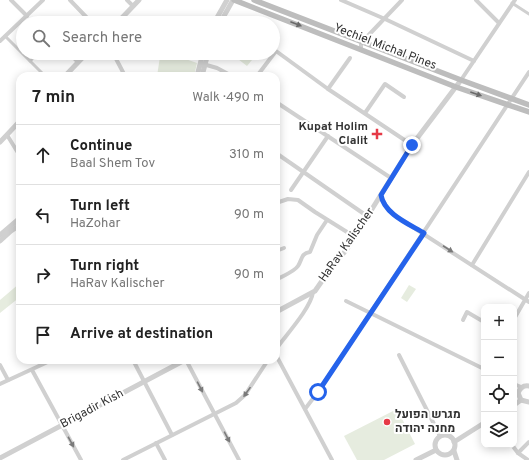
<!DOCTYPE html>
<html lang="en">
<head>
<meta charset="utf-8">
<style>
	body { margin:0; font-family:Overpass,Heebo,sans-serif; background:#f6f6f6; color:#222 }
	.controls { position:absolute; right:12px; bottom:12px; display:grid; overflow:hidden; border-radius:8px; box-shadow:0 2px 10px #0003 }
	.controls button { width:36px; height:36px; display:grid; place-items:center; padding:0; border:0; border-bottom:1px solid #e0e0e0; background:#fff; color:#222; font:20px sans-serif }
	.stop { position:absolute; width:12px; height:12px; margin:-9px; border:3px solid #2563eb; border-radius:50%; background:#fff }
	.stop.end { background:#2563eb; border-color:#fff; box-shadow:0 1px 4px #0008 }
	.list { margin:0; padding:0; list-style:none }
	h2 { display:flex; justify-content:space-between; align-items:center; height:52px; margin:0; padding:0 16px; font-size:17px }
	h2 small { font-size:13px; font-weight:400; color:#767676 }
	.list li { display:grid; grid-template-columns:26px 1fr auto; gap:12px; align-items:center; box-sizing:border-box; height:60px; padding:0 16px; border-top:1px solid #e0e0e0 }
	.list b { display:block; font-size:15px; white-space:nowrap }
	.list p { margin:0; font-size:13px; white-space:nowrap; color:#767676 }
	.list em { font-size:13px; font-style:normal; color:#767676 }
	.icon { flex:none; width:22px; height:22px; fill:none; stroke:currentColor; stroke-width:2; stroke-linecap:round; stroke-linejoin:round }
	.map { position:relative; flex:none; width:529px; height:460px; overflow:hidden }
	.search { position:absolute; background:#fff; box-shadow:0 2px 10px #0003; left:16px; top:16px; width:264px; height:44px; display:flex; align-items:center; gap:10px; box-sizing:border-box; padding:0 14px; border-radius:22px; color:#767676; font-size:15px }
	.panel { position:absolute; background:#fff; box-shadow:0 2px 10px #0003; left:16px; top:72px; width:264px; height:292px; border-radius:12px }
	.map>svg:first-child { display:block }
	.green { fill:#e6ecdf }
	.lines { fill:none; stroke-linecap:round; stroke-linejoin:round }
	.pedestrian { stroke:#d0d0d0; stroke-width:3 }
	.minor { stroke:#d0d0d0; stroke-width:4 }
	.tertiary { stroke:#d0d0d0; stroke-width:5 }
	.secondary { stroke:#bdbdbd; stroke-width:5.5 }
	.oneway { fill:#6a6a6a }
	.oneway2 { fill:#7a7a7a }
	.route { stroke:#2563eb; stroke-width:5 }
	.poi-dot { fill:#e63946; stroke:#fff; stroke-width:1.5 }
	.labels { text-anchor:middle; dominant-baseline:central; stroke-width:4; stroke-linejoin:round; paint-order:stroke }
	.street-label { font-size:12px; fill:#333; stroke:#fff }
	.poi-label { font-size:12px; font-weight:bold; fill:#333; stroke:#fff; text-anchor:end }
</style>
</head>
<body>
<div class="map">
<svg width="529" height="460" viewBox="0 0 529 460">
	<rect width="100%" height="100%" fill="#fff"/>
	<g class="green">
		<polygon points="168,53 197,63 194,76 157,76 160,57"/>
		<polygon points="236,53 242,53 252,60 247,66 234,56"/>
		<polygon points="20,283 20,297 0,313 0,300"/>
		<polygon points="409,285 416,289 407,302 401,298"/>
		<polygon points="397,409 415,444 384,460 357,460 344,436"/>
	</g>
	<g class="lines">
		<g class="pedestrian">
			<polyline points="512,3 529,14"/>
			<polyline points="5,36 45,76"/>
			<polyline points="30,61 39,53"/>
		</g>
		<g class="minor">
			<polyline points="11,0 27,16"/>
			<polyline points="70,0 92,23"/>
			<polyline points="127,0 133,6"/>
			<polyline points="341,0 385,19 474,61"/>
			<polyline points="476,0 499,23"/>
			<polyline points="0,41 43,0"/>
			<polyline points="361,50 361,45 362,42 402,0"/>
			<polyline points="69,53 78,62"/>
			<polyline points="113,53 125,76"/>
			<polyline points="203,64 217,68 232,76"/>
			<polyline points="257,76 276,51 328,89 412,145"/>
			<polyline points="461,80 515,0"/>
			<polyline points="328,89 350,58"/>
			<polyline points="276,102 391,178"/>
			<polyline points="365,113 385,84 404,97"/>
			<polyline points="7,135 20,156"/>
			<polyline points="276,153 367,216"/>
			<polyline points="291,190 328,136"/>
			<path d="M381,195C383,205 390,211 397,217L529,302"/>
			<polyline points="276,203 288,199 298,200 315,212 355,237"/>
			<polyline points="276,251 284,248"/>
			<polyline points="472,265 529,172"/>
			<path d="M276,280C282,276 294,272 298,266C302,260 301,253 310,252L317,235L327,220"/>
			<polyline points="346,301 484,369"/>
			<polyline points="514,319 529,293"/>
			<polyline points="463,320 467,312 484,322"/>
			<path d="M276,349C286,335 311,308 313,292"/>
			<polyline points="276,355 332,460"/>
			<polyline points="399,355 440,436"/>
			<polyline points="133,360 172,435"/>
			<polyline points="186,360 239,460"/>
			<polyline points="0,365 8,380"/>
			<polyline points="32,370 81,460"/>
			<polyline points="0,384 52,360"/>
			<polyline points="514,384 521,387"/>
			<polyline points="305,409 318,392 371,312 529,72"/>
			<polyline points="156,443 165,460"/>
			<polyline points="512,445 518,453 528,460"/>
			<polyline points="518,453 529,442"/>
			<polyline points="123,460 236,403 245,395 268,360"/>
		</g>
		<g class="tertiary">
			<polyline points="117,23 139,0"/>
			<polyline points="214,23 227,0"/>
			<polyline points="220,23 233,0"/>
			<polyline points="65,76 87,53"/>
			<polyline points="197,76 203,53"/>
			<polyline points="202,76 208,53"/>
			<polyline points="0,142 20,121"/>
			<polyline points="0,235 20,218"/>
			<polyline points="0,241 11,231 20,225"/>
			<polyline points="276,312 315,291 331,268 347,249 412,145 461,80"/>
			<path d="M529,386C523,385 520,388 518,393L521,400L529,402"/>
			<polyline points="514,405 521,400"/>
			<circle cx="445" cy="445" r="10"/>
			<polyline points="454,442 484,423"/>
			<polyline points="454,451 457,460"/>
			<polyline points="0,458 185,360"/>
			<polyline points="416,460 436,450"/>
		</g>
		<g class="secondary">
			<polyline points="234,0 456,87 529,112"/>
			<polyline points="254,0 461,80 529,105"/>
		</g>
	</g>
	<defs><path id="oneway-solid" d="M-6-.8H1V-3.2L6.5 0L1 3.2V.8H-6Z"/></defs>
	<g class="oneway">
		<use href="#oneway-solid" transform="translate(296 24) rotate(21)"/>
		<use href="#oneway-solid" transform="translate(476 94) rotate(19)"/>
	</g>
	<g class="oneway2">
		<use href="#oneway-solid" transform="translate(448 249) rotate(33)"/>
		<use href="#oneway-solid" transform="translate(200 387) rotate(62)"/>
		<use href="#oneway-solid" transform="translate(247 392) rotate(125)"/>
		<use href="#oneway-solid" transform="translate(227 437) rotate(62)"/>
		<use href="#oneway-solid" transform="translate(71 442) rotate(61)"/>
	</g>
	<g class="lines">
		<path class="route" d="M318,392L424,233C409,224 384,214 381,195L412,145"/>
	</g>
	<g class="poi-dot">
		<path d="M375 128h4v4h4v4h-4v4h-4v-4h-4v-4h4z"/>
		<circle cx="387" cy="422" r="4"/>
	</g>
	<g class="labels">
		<g class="street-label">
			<text transform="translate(385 47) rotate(21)">Yechiel Michal Pines</text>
			<text transform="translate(347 245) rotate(-55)">HaRav Kalischer</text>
			<text transform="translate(92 409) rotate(-28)">Brigadir Kish</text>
		</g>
		<g class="poi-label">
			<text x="368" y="127">Kupat Holim<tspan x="368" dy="14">Clalit</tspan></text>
			<text x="395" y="415" text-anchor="start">מגרש הפועל<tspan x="395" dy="14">מחנה יהודה</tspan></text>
		</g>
	</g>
</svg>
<div class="controls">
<button>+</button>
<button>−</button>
<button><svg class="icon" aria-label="locate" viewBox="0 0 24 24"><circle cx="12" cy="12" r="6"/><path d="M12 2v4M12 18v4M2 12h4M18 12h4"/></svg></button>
<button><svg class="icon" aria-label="layers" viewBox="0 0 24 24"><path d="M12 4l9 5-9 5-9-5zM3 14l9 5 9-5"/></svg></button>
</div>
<div class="stop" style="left:318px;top:392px"></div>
<div class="stop end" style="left:412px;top:145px"></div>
<div class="search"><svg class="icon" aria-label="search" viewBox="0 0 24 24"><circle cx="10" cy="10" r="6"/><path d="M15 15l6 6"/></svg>Search here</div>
<section class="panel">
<h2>7 min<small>Walk · 490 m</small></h2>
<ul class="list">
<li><svg class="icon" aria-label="ahead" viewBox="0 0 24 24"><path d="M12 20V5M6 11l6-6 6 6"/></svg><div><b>Continue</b><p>Baal Shem Tov</p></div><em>310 m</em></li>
<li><svg class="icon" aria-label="left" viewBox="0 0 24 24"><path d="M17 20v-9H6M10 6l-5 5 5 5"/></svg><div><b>Turn left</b><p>HaZohar</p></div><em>90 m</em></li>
<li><svg class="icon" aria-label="right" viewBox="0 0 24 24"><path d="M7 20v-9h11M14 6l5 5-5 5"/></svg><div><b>Turn right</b><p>HaRav Kalischer</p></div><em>90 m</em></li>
<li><svg class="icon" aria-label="arrive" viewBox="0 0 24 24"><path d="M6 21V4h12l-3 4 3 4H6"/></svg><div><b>Arrive at destination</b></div></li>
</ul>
</section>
</div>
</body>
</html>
